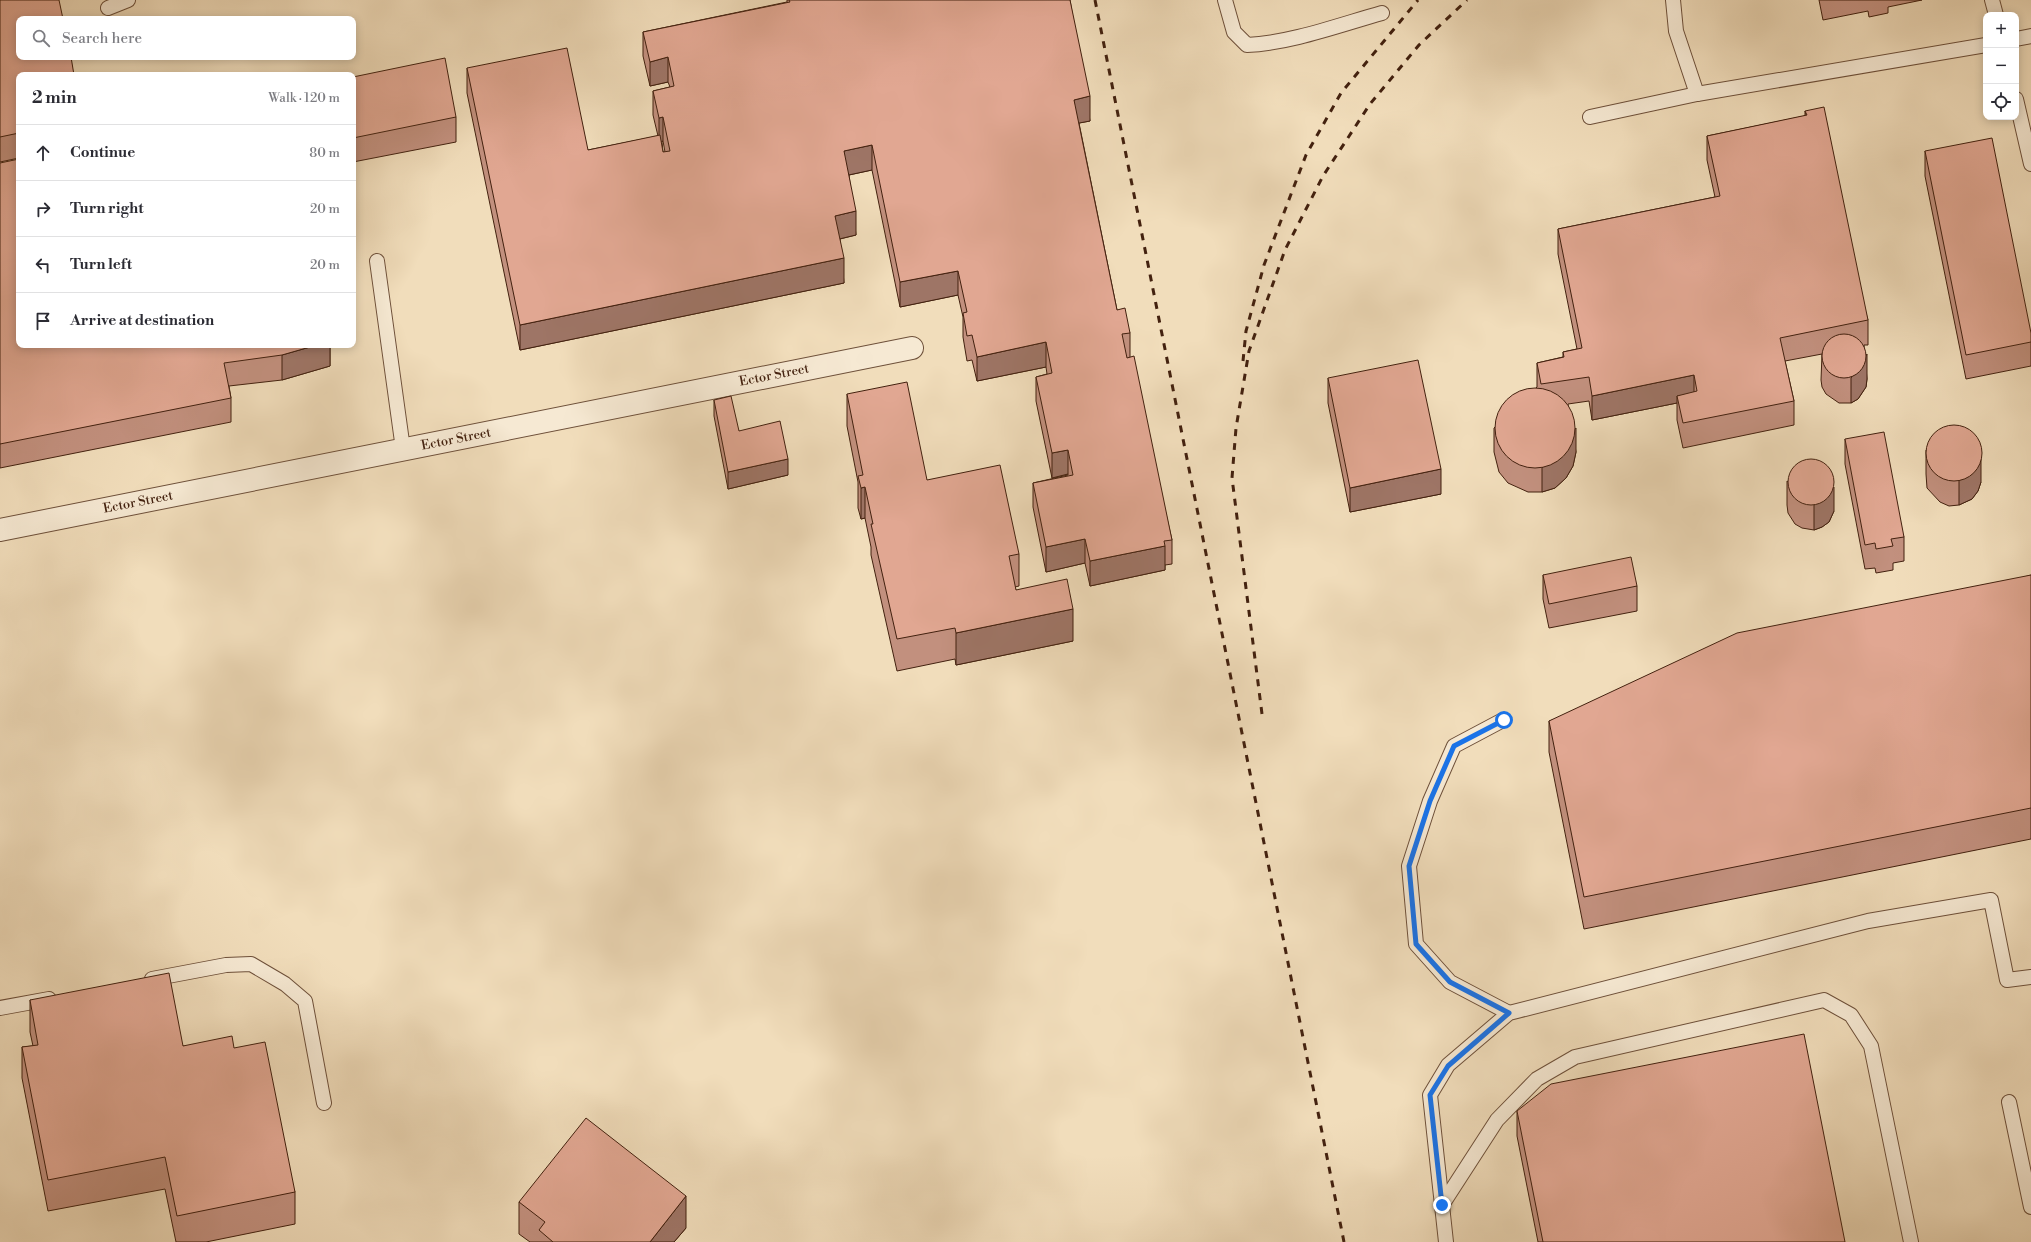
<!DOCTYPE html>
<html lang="en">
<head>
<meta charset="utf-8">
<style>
	body { margin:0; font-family:"Libre Bodoni",serif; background:#f2f2f3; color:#2b2b33 }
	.controls { position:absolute; right:12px; top:12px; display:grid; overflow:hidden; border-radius:8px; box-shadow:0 2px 10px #0003 }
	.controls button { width:36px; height:36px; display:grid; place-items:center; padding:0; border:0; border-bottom:1px solid #e1e1e2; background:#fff; color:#2b2b33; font:20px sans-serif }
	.stop { position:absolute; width:12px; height:12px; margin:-9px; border:3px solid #1a73e8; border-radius:50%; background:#fff }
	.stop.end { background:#1a73e8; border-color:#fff; box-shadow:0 1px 4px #0008 }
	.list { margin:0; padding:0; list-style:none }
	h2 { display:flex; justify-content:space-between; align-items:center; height:52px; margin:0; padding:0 16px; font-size:17px }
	h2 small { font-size:13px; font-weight:400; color:#7c7c81 }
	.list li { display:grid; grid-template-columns:26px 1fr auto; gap:12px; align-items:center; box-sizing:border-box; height:56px; padding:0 16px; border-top:1px solid #e1e1e2 }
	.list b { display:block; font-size:15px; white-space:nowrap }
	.list em { font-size:13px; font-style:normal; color:#7c7c81 }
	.icon { flex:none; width:22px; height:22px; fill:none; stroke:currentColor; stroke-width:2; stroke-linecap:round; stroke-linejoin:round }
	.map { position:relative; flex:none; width:2031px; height:1242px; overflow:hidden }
	.search { position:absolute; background:#fff; box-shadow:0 2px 10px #0003; left:16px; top:16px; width:340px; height:44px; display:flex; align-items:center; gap:10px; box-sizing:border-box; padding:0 14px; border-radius:8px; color:#7c7c81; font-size:15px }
	.panel { position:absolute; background:#fff; box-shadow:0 2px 10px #0003; left:16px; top:72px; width:340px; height:276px; border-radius:8px }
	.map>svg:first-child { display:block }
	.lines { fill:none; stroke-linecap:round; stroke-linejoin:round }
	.lane-casing { stroke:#6e503a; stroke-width:16 }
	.street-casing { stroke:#6e503a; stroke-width:24 }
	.lane { stroke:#f6e9d3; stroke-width:14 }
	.street { stroke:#f6e9d3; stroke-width:22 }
	.rail { stroke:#43210f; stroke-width:3; stroke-dasharray:7 7; stroke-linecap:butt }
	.wall { fill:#c2907e; stroke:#43210f; fill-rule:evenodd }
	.shaded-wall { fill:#9e7566; stroke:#43210f }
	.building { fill:#e1a792; stroke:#43210f }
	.route { stroke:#1a73e8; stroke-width:5 }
	.labels { text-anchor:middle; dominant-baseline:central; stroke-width:4; stroke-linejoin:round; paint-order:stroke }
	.street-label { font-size:13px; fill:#43210f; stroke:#f6e9d3 }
</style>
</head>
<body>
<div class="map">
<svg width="2031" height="1242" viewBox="0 0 2031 1242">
	<rect width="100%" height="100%" fill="#f1ddbb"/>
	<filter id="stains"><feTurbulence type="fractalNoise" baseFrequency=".005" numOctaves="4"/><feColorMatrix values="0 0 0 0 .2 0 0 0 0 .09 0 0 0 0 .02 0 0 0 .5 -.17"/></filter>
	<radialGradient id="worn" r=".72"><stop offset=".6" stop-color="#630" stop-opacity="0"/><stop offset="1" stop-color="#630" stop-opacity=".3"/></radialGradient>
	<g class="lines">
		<g class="lane-casing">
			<g id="lane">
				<path d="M1225,0L1234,32L1247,45C1291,43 1339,25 1382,13"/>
				<polyline points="1673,0 1676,31 1697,94"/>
				<polyline points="1992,0 1996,15"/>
				<polyline points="108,8 128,0"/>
				<polyline points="2016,39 2031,36"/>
				<polyline points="2016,99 2031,164"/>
				<polyline points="1590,117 1697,94 1986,45"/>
				<polyline points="377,261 403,449"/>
				<polyline points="1503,720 1454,746 1430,801 1409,866 1416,944 1450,982 1509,1013"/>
				<polyline points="152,979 226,965 251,964 285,984 305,1001 324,1103"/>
				<polyline points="0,1008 49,999"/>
				<polyline points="2009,1102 2031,1207"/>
				<polyline points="1442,1205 1497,1120 1537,1079 1575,1057 1824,1000 1851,1015 1871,1046 1911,1242"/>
				<polyline points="1446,1242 1430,1095 1448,1065 1509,1013 1868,921 1991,900 2007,980 2031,977"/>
			</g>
		</g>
		<g class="street-casing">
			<polyline id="street" points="0,530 912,348"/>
		</g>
		<use href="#lane" class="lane"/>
		<use href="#street" class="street"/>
		<g class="rail">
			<polyline points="1095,0 1344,1242"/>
			<polyline points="1243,361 1246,331 1264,265 1306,155 1341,93 1418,0"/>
			<polyline points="1262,714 1232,478 1236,428 1249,351 1285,250 1323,176 1370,104 1419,45 1467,0"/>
		</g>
	</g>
	<g class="wall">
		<polygon points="0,0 19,75 19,158 0,162"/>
		<path d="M787,0H1070L1090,121L1079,123L1117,310L1130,333V357L1172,540V564L1165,565V570L1090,586L1085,563L1046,572L1033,507V483L1068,475V474L1052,478L1036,401V377L1047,374L1046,367L977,381L972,360L967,361L963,337V317L958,295L900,307L872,170L849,175L856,235L840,239L844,283L520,350L467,93V68L588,150L658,136L653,115V91L670,87L668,82L650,86L643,56V32L787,2ZM663,141L665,152H663L662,142Z"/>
		<polygon points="1819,0 1922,0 1888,7 1888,13 1869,17 1868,11 1823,20"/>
		<polygon points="353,77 456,117 456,142 353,162"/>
		<polygon points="1805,111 1868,320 1868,345 1864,345 1867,379 1866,387 1858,399 1851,403 1839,403 1826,394 1822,387 1821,380 1822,354 1785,361 1794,401 1794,425 1683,448 1677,420 1677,403 1592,420 1589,401 1568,404 1576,452 1573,466 1566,478 1555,488 1542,492 1528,492 1508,483 1499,472 1494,452 1494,428 1537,387 1537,363 1563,357 1563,352 1577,349 1558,254 1558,229 1715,197 1707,160 1707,136 1805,116"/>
		<polygon points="1925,151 2031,333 2031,366 1966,379 1925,176"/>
		<polygon points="0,163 330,345 330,366 282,380 229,386 231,398 231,422 0,468"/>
		<polygon points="1328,378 1441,494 1350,512 1328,403"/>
		<polygon points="847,394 927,480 1019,554 1019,586 1015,587 1016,590 1073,641 956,665 955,659 897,671 871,555 871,547 865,518 861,519 858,508 858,482 847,426"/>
		<polygon points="714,400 739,431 788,475 728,489 714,416"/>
		<polygon points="1845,439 1904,537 1904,561 1893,563 1893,570 1876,573 1875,568 1865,569 1845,464"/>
		<polygon points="1926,450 1981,482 1978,491 1972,499 1959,505 1949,506 1940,502 1927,488 1926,474"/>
		<polygon points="1787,481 1834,511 1829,522 1822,527 1814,530 1802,528 1795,524 1788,513 1787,505"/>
		<polygon points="1543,575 1637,586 1637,611 1549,628 1543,599"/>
		<polygon points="2031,575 2031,839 1584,929 1549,752 1549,721"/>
		<polygon points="30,1000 183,1046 234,1048 295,1192 295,1224 206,1242 176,1242 165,1189 48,1211 22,1078 22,1047 33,1046 30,1032"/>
		<polygon points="1517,1111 1845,1242 1538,1242 1517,1136"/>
		<polygon points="519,1202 686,1228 674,1242 530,1242 519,1234"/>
	</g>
	<g class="shaded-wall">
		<polygon points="668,57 668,82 650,86 650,62"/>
		<polygon points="1090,96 1090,121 1074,124 1074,100"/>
		<polygon points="663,117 663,141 659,142 659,118"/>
		<polygon points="872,145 872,170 844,176 844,151"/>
		<polygon points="856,211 856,235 835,240 835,216"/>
		<polygon points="844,258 844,283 520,350 520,325"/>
		<polygon points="958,271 958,295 900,307 900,282"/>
		<polygon points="1046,342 1046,367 977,381 977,357"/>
		<polygon points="317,345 330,345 330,366 282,380 282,355"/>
		<polygon points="1867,354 1867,379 1866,387 1858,399 1851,403 1851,378"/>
		<polygon points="1694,375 1694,399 1677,396 1677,403 1592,420 1592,396"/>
		<polygon points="1576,428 1576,452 1573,466 1566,478 1555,488 1542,492 1542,468"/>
		<polygon points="1068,450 1068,474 1052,478 1052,453"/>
		<polygon points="1981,457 1981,482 1978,491 1972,499 1959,505 1959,481"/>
		<polygon points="788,459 788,475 728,489 728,472"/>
		<polygon points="1441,469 1441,494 1350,512 1350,488"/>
		<polygon points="865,487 865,518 861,519 861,488"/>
		<polygon points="1834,487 1834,511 1829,522 1822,527 1814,530 1814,505"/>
		<polygon points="1085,539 1085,563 1046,572 1046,547"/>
		<polygon points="1165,546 1165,570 1090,586 1090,561"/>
		<polygon points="1073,609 1073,641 956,665 956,633"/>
		<polygon points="686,1196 686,1228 674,1242 650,1242"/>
	</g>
	<g class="building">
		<polygon points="0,0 59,0 63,19 19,19 19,57 71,57 74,75 19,75 19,133 0,137"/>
		<polygon points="789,0 1070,0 1090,96 1074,100 1117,310 1125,308 1130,333 1122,334 1127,358 1134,356 1172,540 1164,541 1165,546 1090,561 1085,539 1046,547 1033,483 1073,475 1068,450 1052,453 1036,377 1052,373 1046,342 977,357 972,335 967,336 963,313 967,312 958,271 900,282 872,145 844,151 856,211 835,216 844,258 520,325 467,68 567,48 588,150 660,135 663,152 670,151 663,117 659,118 653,91 674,86 668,57 650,62 643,32 790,2"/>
		<polygon points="445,58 456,117 353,138 353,77"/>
		<polygon points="1824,107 1868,320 1780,338 1794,401 1683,423 1677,396 1697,391 1694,375 1592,396 1589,377 1541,384 1537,363 1564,357 1563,352 1582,348 1558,229 1720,196 1707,136 1807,115 1805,111"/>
		<polygon points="1992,138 2031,333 2031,342 1966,355 1925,151"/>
		<polygon points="19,159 19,345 317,345 282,355 224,363 231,398 0,444 0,163"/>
		<circle cx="1844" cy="356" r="22"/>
		<polygon points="1418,360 1441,469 1350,488 1328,378"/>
		<polygon points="907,382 927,480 1000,465 1019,554 1009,556 1016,590 1067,579 1073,609 956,633 955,628 897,639 871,524 873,524 865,487 861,488 858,476 863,475 847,394"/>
		<circle cx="1535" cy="428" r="40"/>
		<polygon points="731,396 739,431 780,421 788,459 728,472 714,400"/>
		<circle cx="1954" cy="453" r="28"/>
		<polygon points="1884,432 1904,537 1891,539 1893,546 1876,549 1875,543 1865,545 1845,439"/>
		<circle cx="1811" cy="482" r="23"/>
		<polygon points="1631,557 1637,586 1549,604 1543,575"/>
		<polygon points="2031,575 2031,808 1584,897 1549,721 1737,633"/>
		<polygon points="169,973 183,1046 232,1036 234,1048 265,1042 295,1192 177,1216 165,1157 48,1180 22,1047 38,1045 30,1000"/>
		<polygon points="1804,1034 1845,1242 1543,1242 1517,1111 1551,1084"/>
		<polygon points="586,1118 686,1196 650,1242 553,1242 539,1230 545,1222 519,1202"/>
	</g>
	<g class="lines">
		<polyline class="route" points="1442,1205 1430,1095 1448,1066 1509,1013 1450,982 1416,944 1409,866 1430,801 1454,746 1504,720"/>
	</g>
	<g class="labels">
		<g class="street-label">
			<text transform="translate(774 375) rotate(-11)">Ector Street</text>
			<text transform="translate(456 439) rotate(-11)">Ector Street</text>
			<text transform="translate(138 502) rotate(-11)">Ector Street</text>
		</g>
	</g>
	<rect width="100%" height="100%" filter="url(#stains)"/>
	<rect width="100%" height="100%" fill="url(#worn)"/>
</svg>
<div class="controls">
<button>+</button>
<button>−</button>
<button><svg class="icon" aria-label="locate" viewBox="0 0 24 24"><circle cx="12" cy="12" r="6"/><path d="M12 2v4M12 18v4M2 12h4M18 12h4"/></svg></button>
</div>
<div class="stop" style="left:1504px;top:720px"></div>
<div class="stop end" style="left:1442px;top:1205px"></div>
<div class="search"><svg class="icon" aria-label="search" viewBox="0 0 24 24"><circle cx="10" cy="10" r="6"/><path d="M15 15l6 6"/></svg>Search here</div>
<section class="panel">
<h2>2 min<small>Walk · 120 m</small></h2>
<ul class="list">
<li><svg class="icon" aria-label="ahead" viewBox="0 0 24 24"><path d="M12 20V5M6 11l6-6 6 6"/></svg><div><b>Continue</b></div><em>80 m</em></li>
<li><svg class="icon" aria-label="right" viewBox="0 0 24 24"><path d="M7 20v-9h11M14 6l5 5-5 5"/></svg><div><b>Turn right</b></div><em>20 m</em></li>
<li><svg class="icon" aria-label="left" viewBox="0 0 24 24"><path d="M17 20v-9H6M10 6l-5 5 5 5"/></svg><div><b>Turn left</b></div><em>20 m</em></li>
<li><svg class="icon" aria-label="arrive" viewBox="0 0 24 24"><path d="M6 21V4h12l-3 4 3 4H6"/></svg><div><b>Arrive at destination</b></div></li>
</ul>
</section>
</div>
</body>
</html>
